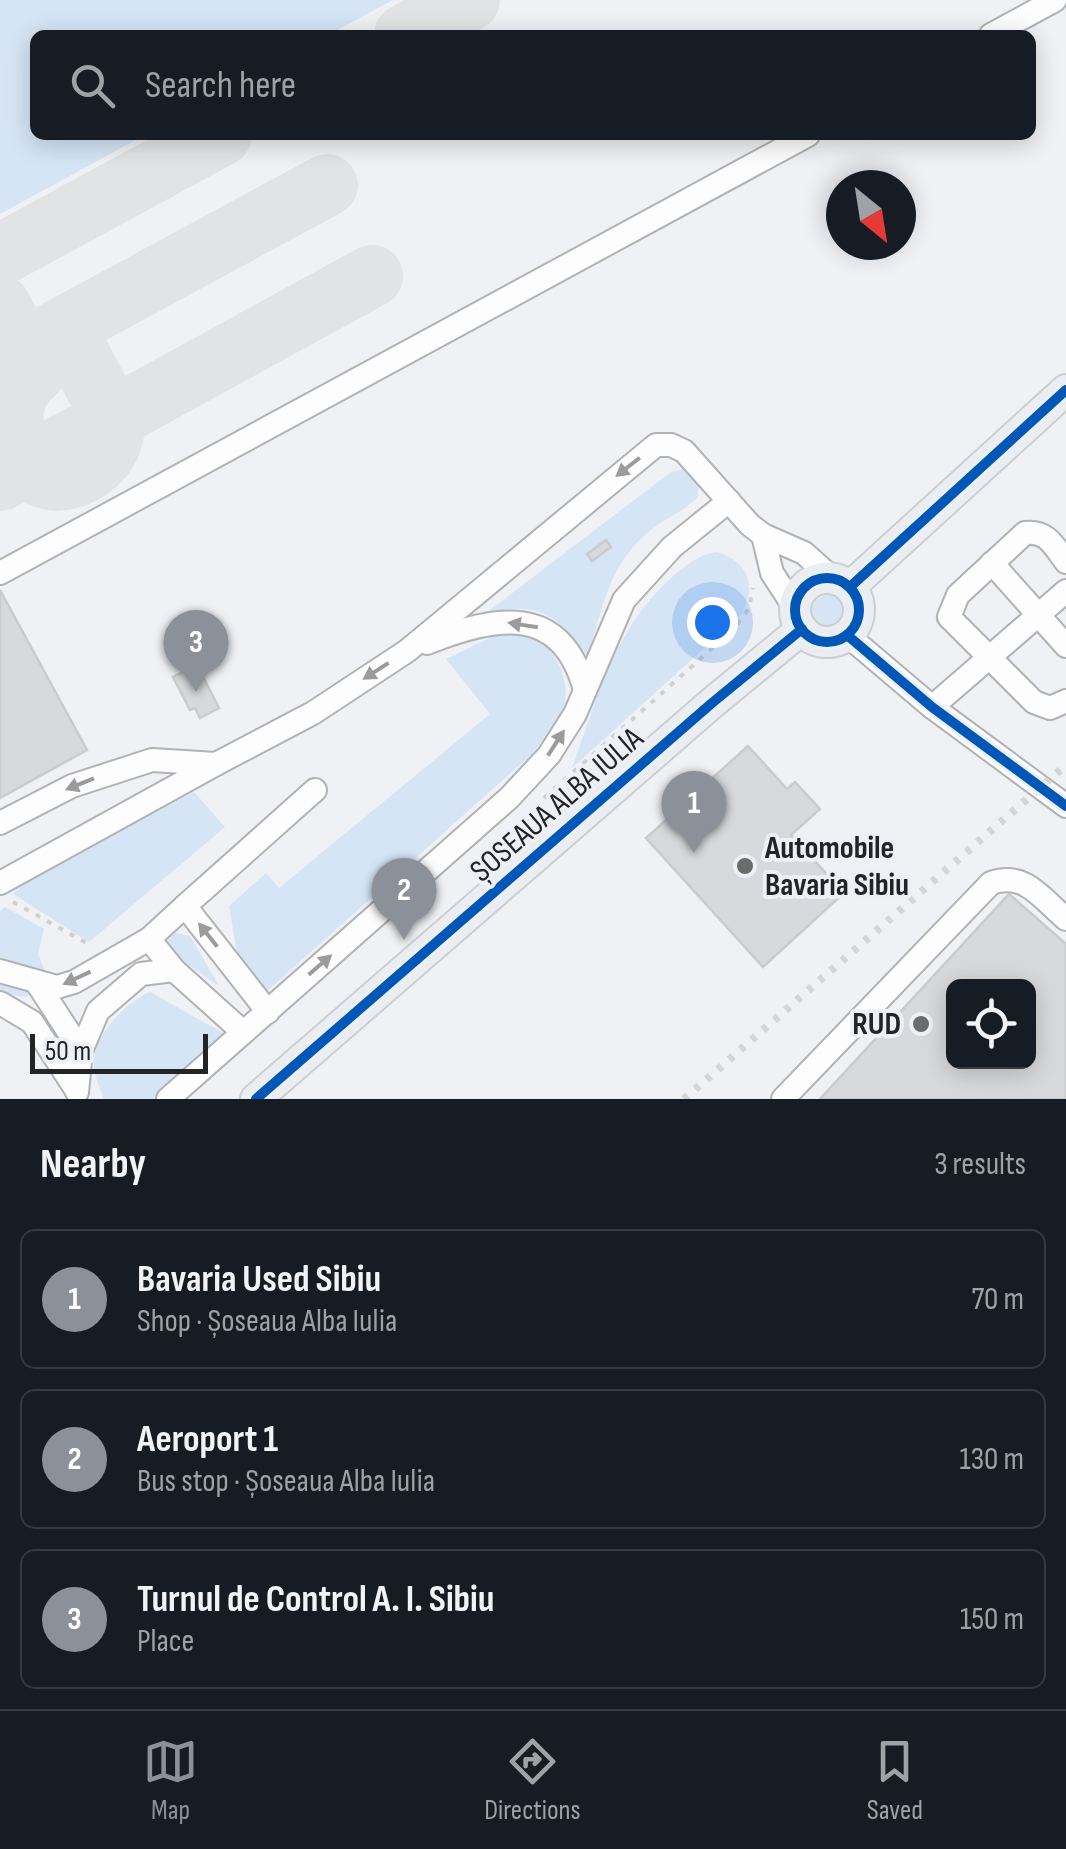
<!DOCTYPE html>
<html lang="en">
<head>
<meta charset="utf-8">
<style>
	body { margin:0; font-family:"Sofia Sans Condensed",sans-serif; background:#242831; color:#f1f3f6 }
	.controls { position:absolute; right:30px; bottom:30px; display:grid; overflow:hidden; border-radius:15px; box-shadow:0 5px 25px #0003 }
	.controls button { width:90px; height:90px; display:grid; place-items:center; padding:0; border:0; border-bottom:2px solid #363941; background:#171b24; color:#f1f3f6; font:50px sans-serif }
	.compass { position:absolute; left:826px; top:170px; width:90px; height:90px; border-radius:50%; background:#171b24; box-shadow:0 5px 25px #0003; rotate:150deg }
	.scale { position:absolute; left:30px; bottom:25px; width:178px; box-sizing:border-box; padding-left:10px; border:5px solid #232426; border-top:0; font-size:28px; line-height:35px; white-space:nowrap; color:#232426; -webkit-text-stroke:8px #edf1f6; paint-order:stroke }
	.you { position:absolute; left:712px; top:622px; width:35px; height:35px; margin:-25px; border:8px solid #fff; border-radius:50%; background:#1a73e8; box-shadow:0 0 0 15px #1a73e833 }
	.badge { display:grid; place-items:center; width:65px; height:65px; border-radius:50%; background:#8c9099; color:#fff; font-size:32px; font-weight:700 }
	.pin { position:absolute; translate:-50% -82px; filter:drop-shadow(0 2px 5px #0008) }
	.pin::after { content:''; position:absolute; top:52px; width:35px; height:30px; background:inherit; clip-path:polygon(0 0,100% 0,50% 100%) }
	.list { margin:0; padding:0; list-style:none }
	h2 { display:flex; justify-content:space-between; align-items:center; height:130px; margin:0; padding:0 40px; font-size:42px }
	h2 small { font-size:32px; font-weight:400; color:#9ea1a6 }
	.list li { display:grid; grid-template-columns:65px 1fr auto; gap:30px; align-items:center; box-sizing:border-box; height:140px; margin:0 20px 20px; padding:0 20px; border:2px solid #363941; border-radius:15px }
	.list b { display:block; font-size:38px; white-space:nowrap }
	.list p { margin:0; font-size:32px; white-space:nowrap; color:#9ea1a6 }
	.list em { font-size:32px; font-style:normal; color:#9ea1a6 }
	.icon { flex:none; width:55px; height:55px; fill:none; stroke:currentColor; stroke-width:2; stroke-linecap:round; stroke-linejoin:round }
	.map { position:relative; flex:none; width:1066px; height:1099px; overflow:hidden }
	.search { position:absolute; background:#171b24; box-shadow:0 5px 25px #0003; left:30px; right:30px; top:30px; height:110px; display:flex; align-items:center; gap:25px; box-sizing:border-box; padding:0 35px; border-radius:15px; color:#9ea1a6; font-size:38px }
	.sheet { height:610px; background:#171b24 }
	nav { display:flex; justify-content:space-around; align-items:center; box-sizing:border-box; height:140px; border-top:2px solid #363941; background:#171b24; font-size:28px; color:#9ea1a6 }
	nav a { display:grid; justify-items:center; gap:5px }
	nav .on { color:#8c9099 }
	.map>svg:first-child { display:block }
	.green { fill:#d5e5f6 }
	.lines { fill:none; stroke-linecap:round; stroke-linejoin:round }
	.taxiway { stroke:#e2e3e4; stroke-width:62 }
	.building { fill:#d8d9dc; stroke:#cacbcd; stroke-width:2.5; fill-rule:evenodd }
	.minor-casing { stroke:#b0b2b4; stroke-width:26 }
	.major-casing { stroke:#cdced0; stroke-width:34 }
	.path { stroke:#d0d0d1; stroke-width:4; stroke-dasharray:5 8; stroke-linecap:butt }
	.minor { stroke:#fdfdfd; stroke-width:22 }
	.major { stroke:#eaeef3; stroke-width:30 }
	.rail { stroke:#d5d5d5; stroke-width:8; stroke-dasharray:5 10; stroke-linecap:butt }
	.cycleway-casing { stroke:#edf1f6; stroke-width:16 }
	.cycleway { stroke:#0057b8; stroke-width:10 }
	.oneway { fill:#9b9b9c }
	.poi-dot { fill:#6a6c6e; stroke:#edf1f6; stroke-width:4 }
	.labels { text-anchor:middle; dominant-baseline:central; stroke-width:8; stroke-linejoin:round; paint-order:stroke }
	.street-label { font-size:32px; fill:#232426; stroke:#edf1f6 }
	.poi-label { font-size:32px; font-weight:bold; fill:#232426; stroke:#edf1f6; text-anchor:start }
</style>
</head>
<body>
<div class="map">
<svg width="1066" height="1099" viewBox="0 0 1066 1099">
	<rect width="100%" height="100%" fill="#eff1f4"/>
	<g class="green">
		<polygon points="0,0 393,0 328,35 35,35 35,135 145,135 0,214"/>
		<path d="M684,469L699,484L697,498C683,512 661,520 645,535C607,569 603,610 587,656C558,614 534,598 482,616L671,472Z"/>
		<path d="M717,552C749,562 757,586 741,615L572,768C598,697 613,631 671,578C685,566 699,554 717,552Z"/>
		<circle cx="828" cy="611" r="16"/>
		<path d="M498,634C505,634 514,633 522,634C556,642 575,683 561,715C555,728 542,741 533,753L264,994L239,964L229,906L266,873L279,888L490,714L446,659Z"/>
		<polygon points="194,792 225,827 89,942 13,894 30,878"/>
		<polygon points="5,907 44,929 38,954 48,978 26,997 0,993 0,911"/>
		<polygon points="175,933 190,936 219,986 192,967 172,958 166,943"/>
		<path d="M150,992L223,1033L154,1099H104C99,1086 93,1073 94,1059C95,1034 129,1000 150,992Z"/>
	</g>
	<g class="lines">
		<g class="taxiway">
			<polyline points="405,35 469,0"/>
			<polyline points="0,255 221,135"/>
			<path d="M0,306L35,372C0,401 11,439 33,473C41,476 49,480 56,480C88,480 121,448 112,417L66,330"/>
			<polyline points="30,346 327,185"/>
			<polyline points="0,480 372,276"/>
		</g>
	</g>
	<g class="building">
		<polygon points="606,540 611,547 592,561 587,554"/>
		<polygon points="0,590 87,750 0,798"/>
		<polygon points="197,665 219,708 200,718 195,708 190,710 173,677"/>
		<polygon points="748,746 787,789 795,782 820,809 791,835 844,893 763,967 646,838"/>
		<path d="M1009,894L1066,944V1099H820ZM954,986H1028V1062H954Z"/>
	</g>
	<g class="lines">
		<g class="minor-casing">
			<g id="minor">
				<polyline points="991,35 1055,0"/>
				<polyline points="763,535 772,573 795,608"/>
				<path d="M1066,562C1054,546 1047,530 1025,533L958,595L949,617L1034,702L1050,708L1066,701"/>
				<polyline points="992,563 1066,646"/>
				<polyline points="0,573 808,135"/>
				<polyline points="847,635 932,707 1066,806"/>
				<path d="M427,643C495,616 561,602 585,690"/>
				<polyline points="932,707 1066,591"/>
				<polyline points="0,823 72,786 152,760 216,764 313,713 407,651 656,445 671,445 684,451 750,525 763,535 804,553 832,578"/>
				<polyline points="0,883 216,764"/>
				<polyline points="185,906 315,790"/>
				<polyline points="0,971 57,987 74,982 149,939"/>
				<polyline points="37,983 81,1051"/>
				<polyline points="0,1003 32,1022 77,1091"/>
				<polyline points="243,1032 174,970 149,939 185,906 268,1012"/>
				<polyline points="77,1092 81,1051 98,1011 141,974 174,970"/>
				<polyline points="168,1099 509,798 549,755 575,714 624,600 672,547 729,501"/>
				<path d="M783,1099L991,883C1025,871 1041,898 1066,919"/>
			</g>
		</g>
		<g class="major-casing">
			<g id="major">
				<circle cx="827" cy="610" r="32"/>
				<polyline points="850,587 1066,390"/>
				<polyline points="256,1099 712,703 802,629"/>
			</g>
		</g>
		<g class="path">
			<polyline points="544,798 734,629 749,608 753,588"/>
			<polyline points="13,902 92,946"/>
		</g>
		<use href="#minor" class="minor"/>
		<use href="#major" class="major"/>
		<polyline class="rail" points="684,1099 1066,765"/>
		<g class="cycleway-casing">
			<g id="cycleway">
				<circle cx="827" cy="610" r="32"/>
				<polyline points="850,587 1066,390"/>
				<polyline points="847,635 932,707 1066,806"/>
				<polyline points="256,1099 712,703 802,629"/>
			</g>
		</g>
		<use href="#cycleway" class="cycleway"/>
	</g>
	<defs><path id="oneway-solid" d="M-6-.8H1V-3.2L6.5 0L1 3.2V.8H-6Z" transform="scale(2.5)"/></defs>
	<g class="oneway">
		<use href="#oneway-solid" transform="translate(628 467) rotate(142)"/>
		<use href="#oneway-solid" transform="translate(523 625) rotate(-171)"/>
		<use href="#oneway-solid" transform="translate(376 671) rotate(147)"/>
		<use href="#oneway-solid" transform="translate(556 743) rotate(-57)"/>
		<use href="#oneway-solid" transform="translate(80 784) rotate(158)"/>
		<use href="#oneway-solid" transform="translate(208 935) rotate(-128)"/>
		<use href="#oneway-solid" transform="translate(320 965) rotate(-41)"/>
		<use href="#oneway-solid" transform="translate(77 978) rotate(155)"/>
	</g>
	<g class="poi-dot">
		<circle cx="745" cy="866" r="10"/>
		<circle cx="921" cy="1024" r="10"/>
	</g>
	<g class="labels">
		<g class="street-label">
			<text transform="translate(557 805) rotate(-41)">ȘOSEAUA ALBA IULIA</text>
		</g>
		<g class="poi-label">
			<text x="765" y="848">Automobile<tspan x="765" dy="37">Bavaria Sibiu</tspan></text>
			<text x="901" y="1024" text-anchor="end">RUD</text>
		</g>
	</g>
</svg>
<div class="controls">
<button><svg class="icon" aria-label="locate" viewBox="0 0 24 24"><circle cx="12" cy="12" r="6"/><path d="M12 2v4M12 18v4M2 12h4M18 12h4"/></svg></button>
</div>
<svg class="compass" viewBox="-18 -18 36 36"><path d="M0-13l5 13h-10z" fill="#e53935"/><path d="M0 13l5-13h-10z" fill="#9ea1a6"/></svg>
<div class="scale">50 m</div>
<div class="you"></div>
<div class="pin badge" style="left:694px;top:853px">1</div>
<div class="pin badge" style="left:404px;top:940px">2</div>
<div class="pin badge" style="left:196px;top:692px">3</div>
<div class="search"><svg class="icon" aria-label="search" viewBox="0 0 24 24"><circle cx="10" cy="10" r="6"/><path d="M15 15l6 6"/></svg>Search here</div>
</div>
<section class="sheet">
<h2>Nearby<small>3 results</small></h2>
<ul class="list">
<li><span class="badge">1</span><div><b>Bavaria Used Sibiu</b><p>Shop · Șoseaua Alba Iulia</p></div><em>70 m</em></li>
<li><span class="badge">2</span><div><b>Aeroport 1</b><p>Bus stop · Șoseaua Alba Iulia</p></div><em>130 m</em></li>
<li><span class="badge">3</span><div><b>Turnul de Control A. I. Sibiu</b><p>Place</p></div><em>150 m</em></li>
</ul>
</section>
<nav>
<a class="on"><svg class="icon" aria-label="map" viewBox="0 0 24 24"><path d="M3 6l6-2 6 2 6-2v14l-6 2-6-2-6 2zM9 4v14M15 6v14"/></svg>Map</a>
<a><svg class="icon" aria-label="directions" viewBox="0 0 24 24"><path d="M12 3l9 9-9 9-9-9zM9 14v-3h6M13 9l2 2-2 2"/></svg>Directions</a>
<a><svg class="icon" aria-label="saved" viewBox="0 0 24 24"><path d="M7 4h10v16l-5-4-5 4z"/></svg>Saved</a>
</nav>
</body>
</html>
